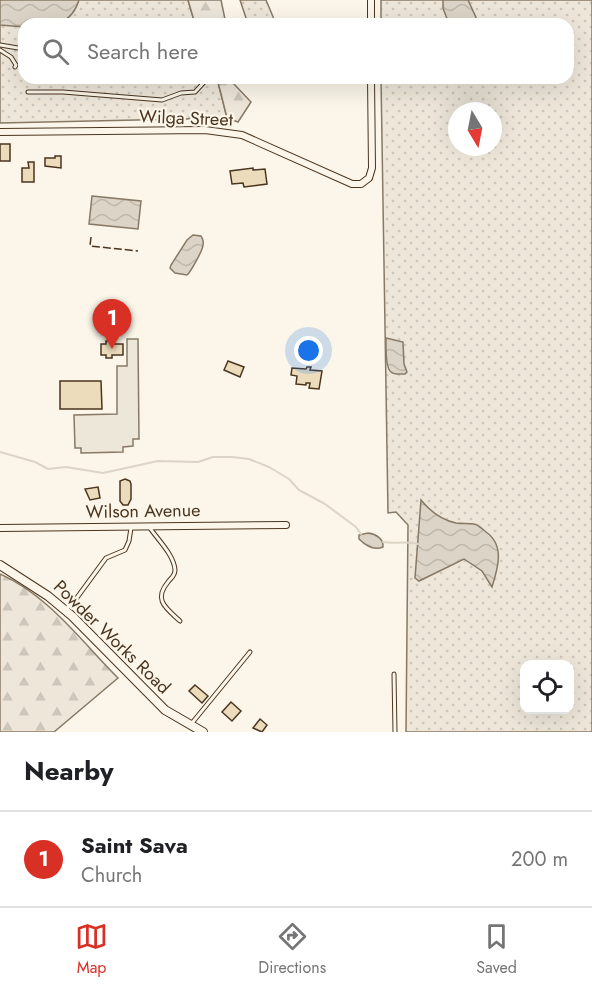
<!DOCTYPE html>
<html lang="en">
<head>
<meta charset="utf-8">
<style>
	body { margin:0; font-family:Jost,sans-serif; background:#f2f2f2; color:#202124 }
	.controls { position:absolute; right:18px; bottom:18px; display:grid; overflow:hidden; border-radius:12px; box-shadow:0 6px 24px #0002 }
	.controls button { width:54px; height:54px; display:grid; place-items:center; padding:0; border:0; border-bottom:2px solid #e0e0e0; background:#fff; color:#202124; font:30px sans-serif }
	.compass { position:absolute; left:448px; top:102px; width:54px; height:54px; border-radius:50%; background:#fff; box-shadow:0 6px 24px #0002; rotate:170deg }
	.you { position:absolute; left:309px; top:351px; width:21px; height:21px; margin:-15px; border:4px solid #fff; border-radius:50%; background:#1a73e8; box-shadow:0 0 0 9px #1a73e833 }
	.badge { display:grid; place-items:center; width:39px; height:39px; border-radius:50%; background:#d93025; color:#fff; font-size:20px; font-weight:700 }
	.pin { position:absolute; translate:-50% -50px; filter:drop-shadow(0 2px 3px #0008) }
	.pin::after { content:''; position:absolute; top:32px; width:21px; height:18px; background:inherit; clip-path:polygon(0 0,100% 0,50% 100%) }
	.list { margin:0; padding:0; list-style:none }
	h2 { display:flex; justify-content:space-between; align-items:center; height:78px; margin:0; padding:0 24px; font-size:26px }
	h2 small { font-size:20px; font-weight:400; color:#757577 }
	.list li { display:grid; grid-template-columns:39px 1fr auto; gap:18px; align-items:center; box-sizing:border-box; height:96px; padding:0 24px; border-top:2px solid #e0e0e0 }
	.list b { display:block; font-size:22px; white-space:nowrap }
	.list p { margin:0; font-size:20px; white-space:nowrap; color:#757577 }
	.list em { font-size:20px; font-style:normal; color:#757577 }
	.icon { flex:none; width:33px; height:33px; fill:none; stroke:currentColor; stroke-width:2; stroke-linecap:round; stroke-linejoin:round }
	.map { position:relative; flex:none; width:592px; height:732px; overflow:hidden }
	.search { position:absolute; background:#fff; box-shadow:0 6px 24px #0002; left:18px; right:18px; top:18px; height:66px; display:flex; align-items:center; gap:15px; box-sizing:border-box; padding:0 21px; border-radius:18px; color:#757577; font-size:22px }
	.sheet { height:174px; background:#fff }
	nav { display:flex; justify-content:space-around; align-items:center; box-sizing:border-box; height:84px; border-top:2px solid #e0e0e0; background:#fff; font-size:16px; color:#757577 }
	nav a { display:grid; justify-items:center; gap:3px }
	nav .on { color:#d93025 }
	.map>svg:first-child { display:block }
	.grass { fill:url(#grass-dots); stroke:#887966; stroke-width:1.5; fill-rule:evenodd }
	.forest { fill:url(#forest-firs); stroke:#887966; stroke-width:1.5 }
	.parking { fill:#ede7d9; stroke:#887966; stroke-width:1.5 }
	.water { fill:url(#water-waves); stroke:#887966; stroke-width:1.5 }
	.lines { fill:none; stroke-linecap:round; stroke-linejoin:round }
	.stream { stroke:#dcd4c6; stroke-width:2 }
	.building { fill:#ecdcbc; stroke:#4a3520; stroke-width:1.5 }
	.lane-casing { stroke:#4a3520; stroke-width:5 }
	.street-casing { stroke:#4a3520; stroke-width:8 }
	.secondary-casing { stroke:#4a3520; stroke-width:10 }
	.lane { stroke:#fbf6e9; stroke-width:3 }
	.street { stroke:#fbf6e9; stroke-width:6 }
	.secondary { stroke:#fbf6e9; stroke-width:8 }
	.fence { stroke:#4a3520; stroke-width:1.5; stroke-dasharray:8 3; stroke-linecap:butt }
	.labels { text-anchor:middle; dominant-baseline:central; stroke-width:4.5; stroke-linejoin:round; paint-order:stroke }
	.street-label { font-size:18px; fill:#4a3520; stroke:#fbf6e9 }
</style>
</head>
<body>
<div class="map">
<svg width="592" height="732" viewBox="0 0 592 732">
	<defs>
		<pattern id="grass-dots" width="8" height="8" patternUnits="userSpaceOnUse" patternTransform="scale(1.5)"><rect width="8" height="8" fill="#ede6d9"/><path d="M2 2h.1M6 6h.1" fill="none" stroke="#cdc6ba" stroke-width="1.8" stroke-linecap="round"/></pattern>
		<pattern id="forest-firs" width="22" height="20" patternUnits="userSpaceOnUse" patternTransform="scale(1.5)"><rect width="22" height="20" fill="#ede6d9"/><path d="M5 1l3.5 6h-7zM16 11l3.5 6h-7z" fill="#cdc6ba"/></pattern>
		<pattern id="water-waves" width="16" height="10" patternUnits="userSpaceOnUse" patternTransform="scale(1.5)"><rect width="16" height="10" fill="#dcd4c6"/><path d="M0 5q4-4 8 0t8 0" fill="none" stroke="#beb7aa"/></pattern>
	</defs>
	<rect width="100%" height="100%" fill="#fbf6e9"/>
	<g class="grass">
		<polygon points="0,0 188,0 195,24 24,24 24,78 217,78 227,118 0,123"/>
		<polygon points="240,0 266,0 276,24 248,24"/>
		<path d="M381,0H592V732H406L408,525L396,512L388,513L381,78H568V24H381ZM457,111H493V147H457ZM524,664H570V710H524Z"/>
	</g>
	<g class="forest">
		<polygon points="188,0 221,0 226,24 195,24"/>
		<polygon points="217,78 233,78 233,83 251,102 238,122 227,118"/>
		<path d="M0,574C48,595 82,642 118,678L54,732H0Z"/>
	</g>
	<polygon class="parking" points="127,339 138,339 139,439 133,439 133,446 123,447 123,452 81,453 81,448 75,448 74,415 117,414 117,366 127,366"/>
	<g class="water">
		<path d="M0,0H79C70,29 49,24 24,24V27L0,25Z"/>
		<polygon points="443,0 468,0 479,24 449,24 443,8"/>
		<polygon points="92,196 141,201 138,229 89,224"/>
		<path d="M193,235L201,236C203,240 204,240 203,245C203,250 190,273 187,275L175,273L170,268L171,265L187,240Z"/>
		<path d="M386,338L403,342L404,364L407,372L405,374C401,374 394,375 391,372C385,368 386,345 386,338Z"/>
		<path d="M421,500C430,511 441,520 456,523C462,524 468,523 474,524C479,525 482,529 486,532C505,545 498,568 492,587L482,571L464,559L419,581L415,578Z"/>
		<path d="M368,533C376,534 384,539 383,547C374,551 366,546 359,539V535Z"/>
	</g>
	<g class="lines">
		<g class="stream">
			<polyline points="0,452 35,462 48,469 66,467 103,473 158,461 198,462 213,457 232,457 249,459 269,467 289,479 299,490 325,504 356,527 361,534"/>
			<path d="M383,542C395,544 406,541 418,544"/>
		</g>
	</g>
	<g class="building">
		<rect x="0" y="144" width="10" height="17"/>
		<polygon points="55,156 61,156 61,168 45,166 45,158 55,158"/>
		<polygon points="28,162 34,162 34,182 22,182 22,168 29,168"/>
		<polygon points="253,168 253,170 265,169 267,184 244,187 243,183 232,184 230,171"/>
		<polygon points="106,341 112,341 112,344 123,344 123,355 112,355 112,358 106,358 106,355 101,355 101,344 106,344"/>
		<polygon points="228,361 244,367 240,377 224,370"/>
		<polygon points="307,367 311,367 310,370 322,371 319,389 309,388 310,383 306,383 306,385 296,384 297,376 291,375 292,368 306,369"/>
		<polygon points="60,381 101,381 102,409 60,409"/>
		<polygon points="125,479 130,481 131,484 131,499 128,505 123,505 120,501 120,481"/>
		<polygon points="98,487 100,498 90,500 85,489"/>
		<polygon points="195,685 208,696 202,703 189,691"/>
		<polygon points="231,702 241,711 232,721 222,712"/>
		<polygon points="260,719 267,725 262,732 253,728"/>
	</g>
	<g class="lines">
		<g class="lane-casing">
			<g id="lane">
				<polyline points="0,45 24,49"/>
				<polyline points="0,50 11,57 16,65 15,67"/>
				<polyline points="28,92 63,92 162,100 181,93 195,92 208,78"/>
				<path d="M150,528C158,540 174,555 175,570C175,576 171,578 168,582C153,600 166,608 180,621"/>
				<polyline points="65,610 73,603 106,558 125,550 129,541 131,528"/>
				<polyline points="394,674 395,732"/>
				<polyline points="192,723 250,652"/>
			</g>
		</g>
		<g class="street-casing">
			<g id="street">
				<polyline points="371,0 371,24"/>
				<polyline points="0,132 205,130 242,135 352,184 361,184 369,178 372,168 371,78"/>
				<polyline points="0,528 286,525"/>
			</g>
		</g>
		<g class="secondary-casing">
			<polyline id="secondary" points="0,565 48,596 72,616 165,710 203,732"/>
		</g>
		<use href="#lane" class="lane"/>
		<use href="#street" class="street"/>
		<use href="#secondary" class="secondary"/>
		<polyline class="fence" points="91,237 90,246 138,251"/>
	</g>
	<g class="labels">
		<g class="street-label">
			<text transform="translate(186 118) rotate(2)">Wilga Street</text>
			<text transform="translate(143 511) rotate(-1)">Wilson Avenue</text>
			<text transform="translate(112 637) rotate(44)">Powder Works Road</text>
		</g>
	</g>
</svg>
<div class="controls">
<button><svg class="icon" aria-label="locate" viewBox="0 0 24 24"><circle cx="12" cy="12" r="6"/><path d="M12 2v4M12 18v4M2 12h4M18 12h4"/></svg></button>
</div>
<svg class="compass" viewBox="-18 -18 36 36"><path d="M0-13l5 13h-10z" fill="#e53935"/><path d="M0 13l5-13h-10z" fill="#757577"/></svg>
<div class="you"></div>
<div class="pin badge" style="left:112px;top:349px">1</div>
<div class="search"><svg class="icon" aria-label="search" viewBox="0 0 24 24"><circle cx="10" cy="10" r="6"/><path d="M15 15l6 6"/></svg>Search here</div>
</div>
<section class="sheet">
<h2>Nearby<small></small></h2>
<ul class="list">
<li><span class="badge">1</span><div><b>Saint Sava</b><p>Church</p></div><em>200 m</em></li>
</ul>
</section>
<nav>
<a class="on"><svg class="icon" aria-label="map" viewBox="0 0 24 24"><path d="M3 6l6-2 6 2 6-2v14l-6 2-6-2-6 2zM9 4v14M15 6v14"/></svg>Map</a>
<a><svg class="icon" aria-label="directions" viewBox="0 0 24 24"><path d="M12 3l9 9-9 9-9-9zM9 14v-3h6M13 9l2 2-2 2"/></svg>Directions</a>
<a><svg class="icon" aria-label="saved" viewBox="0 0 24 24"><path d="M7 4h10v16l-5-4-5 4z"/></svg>Saved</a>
</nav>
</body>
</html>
